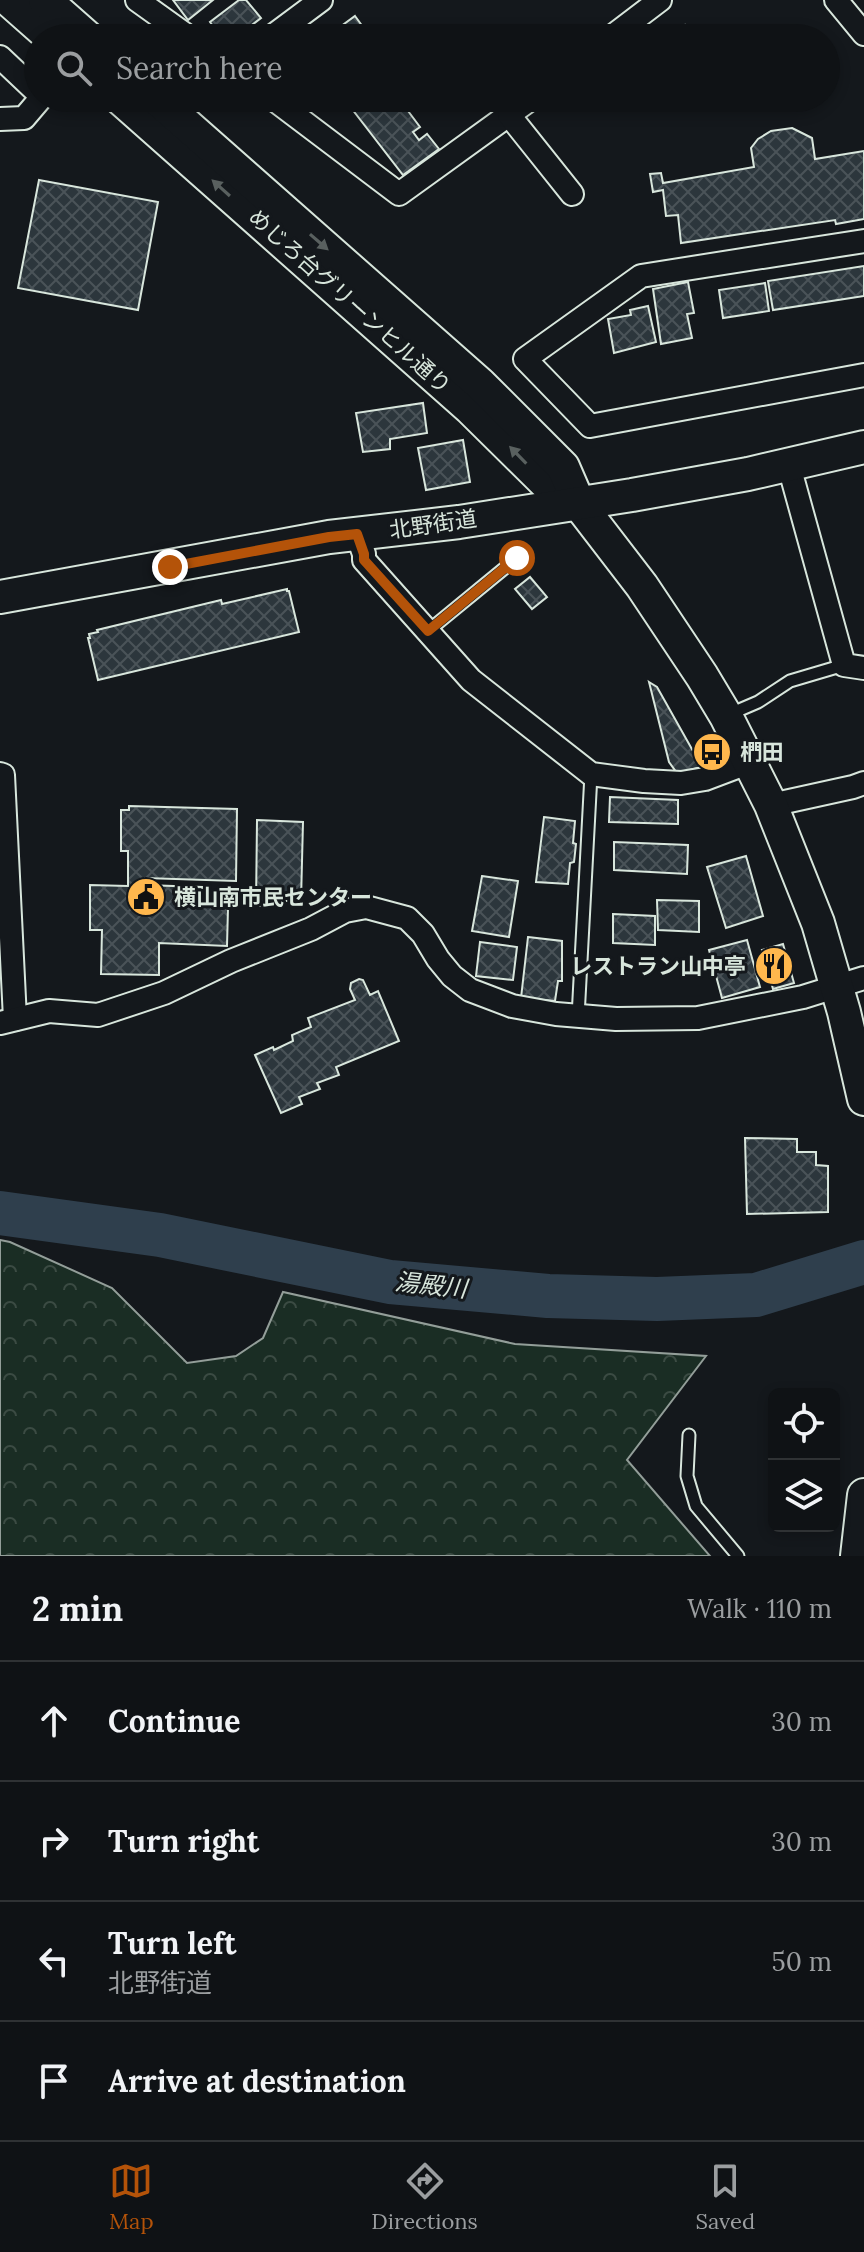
<!DOCTYPE html>
<html lang="en">
<head>
<meta charset="utf-8">
<style>
	body { margin:0; font-family:Lora,"Noto Sans JP",serif; background:#181b1e; color:#f1f3f6 }
	.controls { position:absolute; right:24px; bottom:24px; display:grid; overflow:hidden; border-radius:12px; box-shadow:0 4px 12px #0003 }
	.controls button { width:72px; height:72px; display:grid; place-items:center; padding:0; border:0; border-bottom:2px solid #2f3234; background:#0f1215; color:#f1f3f6; font:40px sans-serif }
	.stop { position:absolute; width:24px; height:24px; margin:-18px; border:6px solid #b45309; border-radius:50%; background:#fff }
	.stop.end { background:#b45309; border-color:#fff; box-shadow:0 2px 8px #0008 }
	.list { margin:0; padding:0; list-style:none }
	h2 { display:flex; justify-content:space-between; align-items:center; height:104px; margin:0; padding:0 32px; font-size:34px }
	h2 small { font-size:26px; font-weight:400; color:#9b9ea0 }
	.list li { display:grid; grid-template-columns:52px 1fr auto; gap:24px; align-items:center; box-sizing:border-box; height:120px; padding:0 32px; border-top:2px solid #2f3234 }
	.list b { display:block; font-size:30px; white-space:nowrap }
	.list p { margin:0; font-size:26px; white-space:nowrap; color:#9b9ea0 }
	.list em { font-size:26px; font-style:normal; color:#9b9ea0 }
	.icon { flex:none; width:44px; height:44px; fill:none; stroke:currentColor; stroke-width:2; stroke-linecap:round; stroke-linejoin:round }
	.map { position:relative; flex:none; width:864px; height:1556px; overflow:hidden }
	.search { position:absolute; background:#0f1215; box-shadow:0 4px 12px #0003; left:24px; right:24px; top:24px; height:88px; display:flex; align-items:center; gap:20px; box-sizing:border-box; padding:0 28px; border-radius:44px; color:#9b9ea0; font-size:30px }
	.sheet { height:584px; background:#0f1215 }
	nav { display:flex; justify-content:space-around; align-items:center; box-sizing:border-box; height:112px; border-top:2px solid #2f3234; background:#0f1215; font-size:22px; color:#9b9ea0 }
	nav a { display:grid; justify-items:center; gap:4px }
	nav .on { color:#b45309 }
	.map>svg:first-child { display:block }
	.forest { fill:url(#forest-crowns); stroke:#939e99; stroke-width:2 }
	.lines { fill:none; stroke-linecap:round; stroke-linejoin:round }
	.river { stroke:#2f3f4d; stroke-width:44 }
	.building { fill:url(#building-cross-hatch); stroke:#d8e6dc; stroke-width:2 }
	.lane-casing { stroke:#d8e6dc; stroke-width:15 }
	.street-casing { stroke:#d8e6dc; stroke-width:26 }
	.secondary-casing { stroke:#d8e6dc; stroke-width:36 }
	.lane { stroke:#14181c; stroke-width:11 }
	.street { stroke:#14181c; stroke-width:22 }
	.secondary { stroke:#14181c; stroke-width:32 }
	.oneway { fill:#59605f }
	.route { stroke:#b45309; stroke-width:10 }
	.labels { text-anchor:middle; dominant-baseline:central; stroke-width:6; stroke-linejoin:round; paint-order:stroke }
	.street-label { font-size:22px; fill:#d8e6dc; stroke:#14181c }
	.poi-label { font-size:22px; font-weight:bold; fill:#d8e6dc; stroke:#14181c; text-anchor:start }
	.water-label { font-size:24px; font-style:italic; fill:#d8e6dc; stroke:#14181c }
</style>
</head>
<body>
<div class="map">
<svg width="864" height="1556" viewBox="0 0 864 1556">
	<defs>
		<pattern id="forest-crowns" width="20" height="18" patternUnits="userSpaceOnUse" patternTransform="scale(2)"><rect width="20" height="18" fill="#1a2d24"/><path d="M2 6a3 3 0 1 1 6 0M12 15a3 3 0 1 1 6 0" fill="none" stroke="#3b4b43"/></pattern>
		<pattern id="building-cross-hatch" width="8" height="8" patternUnits="userSpaceOnUse" patternTransform="scale(2)"><rect width="8" height="8" fill="#2c363c"/><path d="M0 0l8 8M0 8l8-8" fill="none" stroke="#4a5358"/></pattern>
	</defs>
	<rect width="100%" height="100%" fill="#14181c"/>
	<polygon class="forest" points="0,1240 10,1242 112,1288 187,1363 236,1356 263,1338 283,1292 515,1344 706,1356 627,1460 710,1556 0,1556"/>
	<g class="lines">
		<polyline class="river" points="0,1213 160,1235 390,1282 548,1296 657,1299 756,1295 864,1262"/>
	</g>
	<g class="building">
		<polygon points="173,0 213,0 188,20"/>
		<polygon points="239,0 246,0 261,18 235,38 222,38 210,22"/>
		<polygon points="355,16 371,38 325,38"/>
		<polygon points="685,25 694,38 667,38"/>
		<polygon points="367,98 397,98 392,102 397,108 402,103 420,127 413,132 419,140 427,134 439,149 403,175 352,109"/>
		<polygon points="792,128 812,138 815,159 864,151 864,219 836,224 835,220 681,243 678,215 666,216 663,190 653,192 650,174 661,173 663,183 754,167 751,148 758,139 771,131"/>
		<polygon points="39,180 158,202 138,310 18,288"/>
		<polygon points="864,266 864,296 773,310 768,281"/>
		<polygon points="688,282 694,313 687,314 692,338 661,344 653,289"/>
		<polygon points="765,283 769,311 723,318 719,290"/>
		<polygon points="648,306 656,342 614,353 608,319 631,315 630,310"/>
		<polygon points="423,403 427,433 390,439 390,449 363,452 356,413"/>
		<polygon points="463,440 470,482 426,490 418,448"/>
		<polygon points="530,577 547,597 532,609 515,589"/>
		<polygon points="287,589 287,591 289,591 299,632 98,680 88,638 90,638 89,634 98,632 97,630 221,600 222,604"/>
		<polygon points="649,682 657,687 702,767 677,773 669,762"/>
		<polygon points="610,797 678,800 678,824 609,822"/>
		<polygon points="129,806 237,809 236,881 145,878 145,885 202,887 203,906 228,908 227,946 159,943 159,975 101,974 102,930 90,930 90,885 128,886 128,851 121,851 121,810 129,810"/>
		<polygon points="544,817 575,821 573,843 576,844 574,862 570,863 568,884 536,882"/>
		<polygon points="257,820 303,822 301,901 264,901 265,906 256,906"/>
		<polygon points="614,842 688,845 687,874 614,870"/>
		<polygon points="746,856 763,916 726,928 707,867"/>
		<polygon points="482,876 518,881 509,937 472,931"/>
		<polygon points="657,900 699,901 699,932 658,930"/>
		<polygon points="613,914 655,916 655,945 613,943"/>
		<polygon points="528,937 562,941 562,981 558,981 555,1001 521,998"/>
		<polygon points="747,940 760,987 722,998 709,950"/>
		<polygon points="480,942 517,947 513,980 476,976"/>
		<polygon points="783,944 794,983 773,989 762,950"/>
		<polygon points="359,979 363,980 370,995 378,991 399,1041 336,1067 339,1075 317,1083 320,1089 299,1097 302,1104 281,1113 255,1055 273,1047 274,1050 293,1041 292,1035 311,1027 308,1018 355,1000 350,989 351,983"/>
		<polygon points="745,1138 797,1139 797,1152 816,1152 816,1165 828,1166 828,1212 747,1214"/>
	</g>
	<g class="lines">
		<g class="lane-casing">
			<g id="lane">
				<polyline points="428,631 517,558"/>
				<polyline points="730,714 758,702 790,681 844,665"/>
				<polyline points="578,1017 591,774"/>
				<polyline points="689,1435 687,1476 696,1506 738,1556"/>
			</g>
		</g>
		<g class="street-casing">
			<g id="street">
				<polyline points="137,0 190,38"/>
				<polyline points="836,0 864,34"/>
				<polyline points="270,38 321,0"/>
				<polyline points="610,38 660,0"/>
				<polyline points="0,57 38,93"/>
				<polyline points="272,98 399,194 532,98"/>
				<polyline points="509,115 572,194"/>
				<polyline points="0,119 24,118 41,98"/>
				<polyline points="864,241 641,276 525,359 590,426 864,375"/>
				<polyline points="789,466 844,665 864,668"/>
				<polyline points="357,534 364,554 364,560 471,680 591,774 644,781 681,783 705,779 750,762"/>
				<polyline points="0,774 3,775 15,1019"/>
				<polyline points="771,805 853,787 864,783"/>
				<polyline points="0,1023 49,1011 98,1015 164,993 231,961 311,929 345,911 366,907 407,918 423,934 438,959 452,976 470,990 512,1006 556,1014 616,1019 698,1018 803,997 864,978"/>
			</g>
		</g>
		<g class="secondary-casing">
			<g id="secondary">
				<polyline points="9,0 52,38"/>
				<polyline points="45,0 88,38"/>
				<polyline points="120,98 470,408 545,482 579,504"/>
				<polyline points="156,98 480,384 563,467 579,504 642,586 702,676 726,716 771,805 818,923 844,1012 864,1099"/>
				<polyline points="0,597 329,537 459,522 632,495 748,474 864,447"/>
				<polyline points="857,1556 864,1495"/>
			</g>
		</g>
		<use href="#lane" class="lane"/>
		<use href="#street" class="street"/>
		<use href="#secondary" class="secondary"/>
	</g>
	<defs><path id="oneway-solid" d="M-6-.8H1V-3.2L6.5 0L1 3.2V.8H-6Z" transform="scale(2)"/></defs>
	<g class="oneway">
		<use href="#oneway-solid" transform="translate(221 188) rotate(-138)"/>
		<use href="#oneway-solid" transform="translate(319 242) rotate(41)"/>
		<use href="#oneway-solid" transform="translate(518 455) rotate(-134)"/>
	</g>
	<g class="lines">
		<polyline class="route" points="170,567 329,537 357,534 364,554 364,560 428,631 517,558"/>
	</g>
	<defs>
		<g id="bus-disc" transform="scale(2)"><circle r="9.5" fill="#ffb74d" stroke="#14181c"/><path d="M-5-6H5V4H4V6H2V4H-2V6H-4V4H-5ZM-3.5-4V0h7V-4ZM-3.5 1.2v1.5H-2V1.2ZM2 1.2v1.5H3.5V1.2Z" fill="#111"/></g>
		<g id="civic-disc" transform="scale(2)"><circle r="9.5" fill="#ffb74d" stroke="#14181c"/><path d="M-.6-6.5H3V-4.5H.6V-3L4-1V1h2V6H-6V1h2V-1L-.6-3ZM-1.2 2.5V6h2.4V2.5Z" fill="#111"/></g>
		<g id="restaurant-disc" transform="scale(2)"><circle r="9.5" fill="#ffb74d" stroke="#14181c"/><path d="M-5-6h1v4h1v-4h1v4h1v-4h1v5L-1.5 .5V6h-2V.5L-5-1ZM5-6V6H3V1.5H1.5Q1.5-4 5-6Z" fill="#111"/></g>
	</defs>
	<g fill-rule="evenodd">
		<use href="#bus-disc" x="712" y="752"/>
		<use href="#civic-disc" x="146" y="897"/>
		<use href="#restaurant-disc" x="774" y="966"/>
	</g>
	<g class="labels">
		<g class="street-label">
			<text transform="translate(350 301) rotate(42)">めじろ台グリーンヒル通り</text>
			<text transform="translate(433 524) rotate(-8)">北野街道</text>
		</g>
		<g class="poi-label">
			<text x="740" y="752">椚田</text>
			<text x="174" y="897">横山南市民センター</text>
			<text x="746" y="966" text-anchor="end">レストラン山中亭</text>
		</g>
		<g class="water-label">
			<text transform="translate(431 1285) rotate(6)">湯殿川</text>
		</g>
	</g>
</svg>
<div class="controls">
<button><svg class="icon" aria-label="locate" viewBox="0 0 24 24"><circle cx="12" cy="12" r="6"/><path d="M12 2v4M12 18v4M2 12h4M18 12h4"/></svg></button>
<button><svg class="icon" aria-label="layers" viewBox="0 0 24 24"><path d="M12 4l9 5-9 5-9-5zM3 14l9 5 9-5"/></svg></button>
</div>
<div class="stop" style="left:517px;top:558px"></div>
<div class="stop end" style="left:170px;top:567px"></div>
<div class="search"><svg class="icon" aria-label="search" viewBox="0 0 24 24"><circle cx="10" cy="10" r="6"/><path d="M15 15l6 6"/></svg>Search here</div>
</div>
<section class="sheet">
<h2>2 min<small>Walk · 110 m</small></h2>
<ul class="list">
<li><svg class="icon" aria-label="ahead" viewBox="0 0 24 24"><path d="M12 20V5M6 11l6-6 6 6"/></svg><div><b>Continue</b></div><em>30 m</em></li>
<li><svg class="icon" aria-label="right" viewBox="0 0 24 24"><path d="M7 20v-9h11M14 6l5 5-5 5"/></svg><div><b>Turn right</b></div><em>30 m</em></li>
<li><svg class="icon" aria-label="left" viewBox="0 0 24 24"><path d="M17 20v-9H6M10 6l-5 5 5 5"/></svg><div><b>Turn left</b><p>北野街道</p></div><em>50 m</em></li>
<li><svg class="icon" aria-label="arrive" viewBox="0 0 24 24"><path d="M6 21V4h12l-3 4 3 4H6"/></svg><div><b>Arrive at destination</b></div></li>
</ul>
</section>
<nav>
<a class="on"><svg class="icon" aria-label="map" viewBox="0 0 24 24"><path d="M3 6l6-2 6 2 6-2v14l-6 2-6-2-6 2zM9 4v14M15 6v14"/></svg>Map</a>
<a><svg class="icon" aria-label="directions" viewBox="0 0 24 24"><path d="M12 3l9 9-9 9-9-9zM9 14v-3h6M13 9l2 2-2 2"/></svg>Directions</a>
<a><svg class="icon" aria-label="saved" viewBox="0 0 24 24"><path d="M7 4h10v16l-5-4-5 4z"/></svg>Saved</a>
</nav>
</body>
</html>
